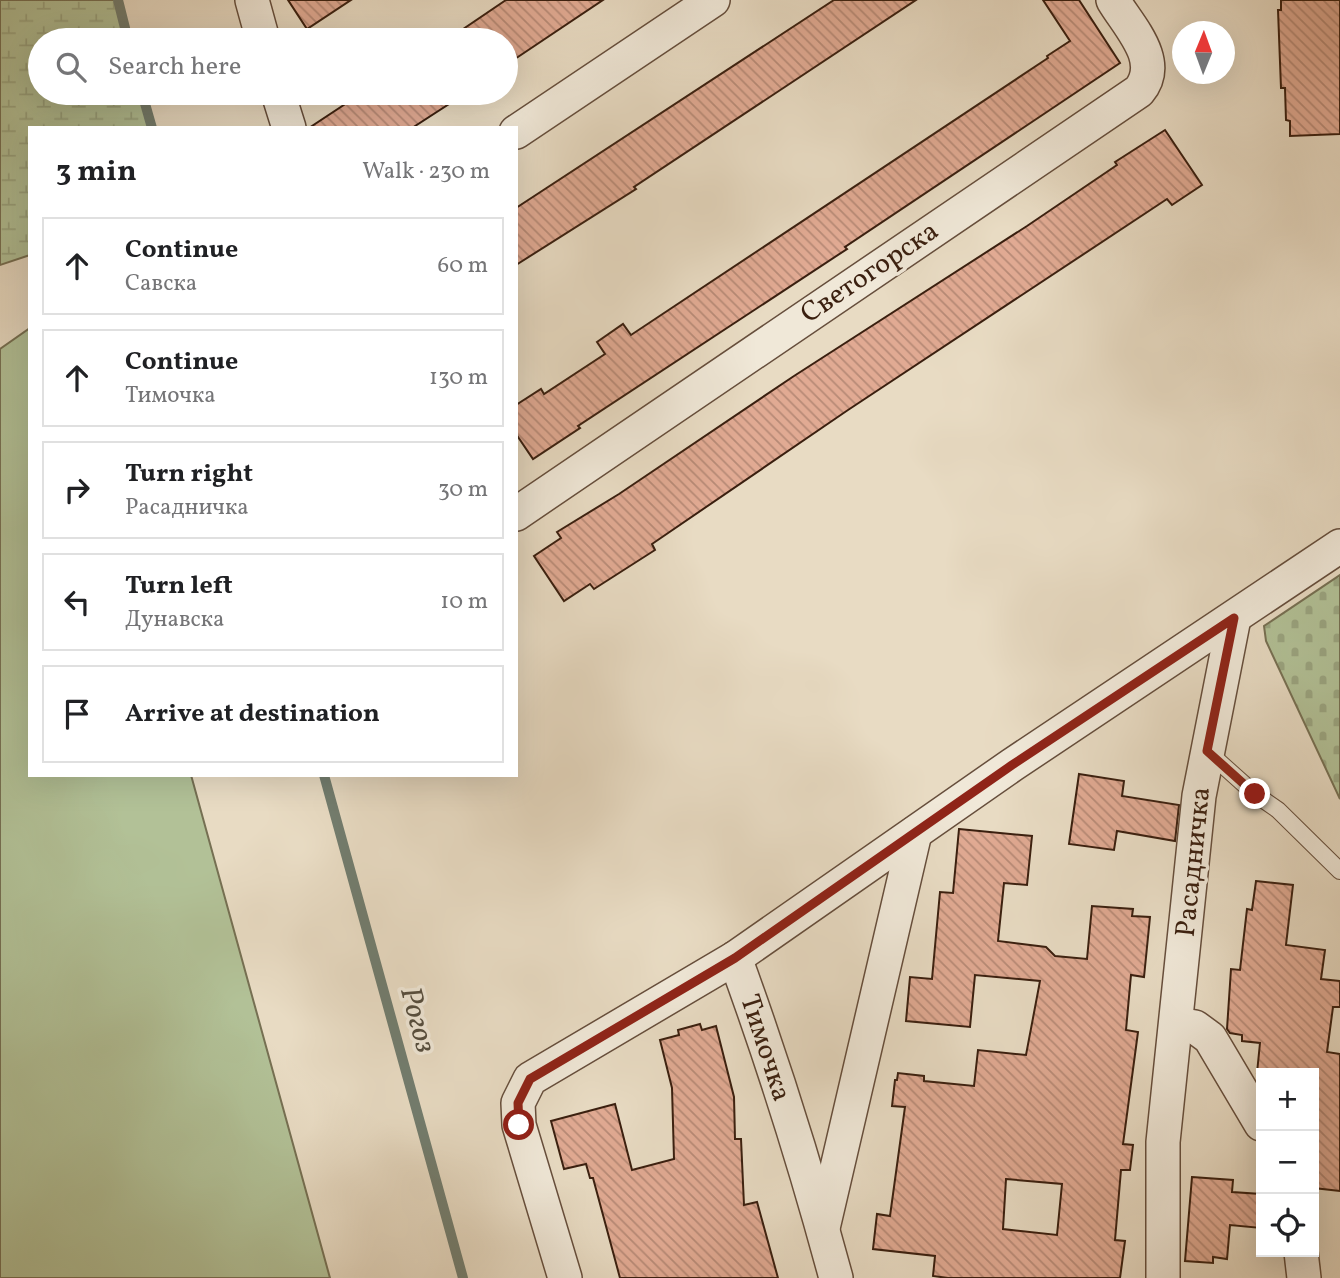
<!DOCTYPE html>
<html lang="en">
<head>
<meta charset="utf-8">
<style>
	body { margin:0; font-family:Vollkorn,serif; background:#f6f6f6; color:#202124 }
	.controls { position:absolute; right:21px; bottom:21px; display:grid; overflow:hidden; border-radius:0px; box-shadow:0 7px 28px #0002 }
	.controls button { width:63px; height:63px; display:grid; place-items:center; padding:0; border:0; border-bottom:2px solid #e0e0e0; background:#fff; color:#202124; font:35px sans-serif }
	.compass { position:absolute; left:1172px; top:21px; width:63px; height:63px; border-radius:50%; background:#fff; box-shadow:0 7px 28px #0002; rotate:1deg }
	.stop { position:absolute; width:21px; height:21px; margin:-16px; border:5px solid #8f2418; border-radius:50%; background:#fff }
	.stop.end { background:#8f2418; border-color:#fff; box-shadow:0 2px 7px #0008 }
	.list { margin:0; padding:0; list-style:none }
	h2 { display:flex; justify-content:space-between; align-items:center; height:91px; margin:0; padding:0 28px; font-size:30px }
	h2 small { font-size:23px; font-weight:400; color:#757577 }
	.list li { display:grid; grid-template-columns:46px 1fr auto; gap:21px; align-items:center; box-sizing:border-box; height:98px; margin:0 14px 14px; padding:0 14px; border:2px solid #e0e0e0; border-radius:0px }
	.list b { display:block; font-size:26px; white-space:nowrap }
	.list p { margin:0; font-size:23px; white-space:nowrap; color:#757577 }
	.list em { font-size:23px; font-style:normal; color:#757577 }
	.icon { flex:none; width:38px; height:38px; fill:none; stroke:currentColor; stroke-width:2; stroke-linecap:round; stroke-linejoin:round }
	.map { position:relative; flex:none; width:1340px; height:1278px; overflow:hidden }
	.search { position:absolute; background:#fff; box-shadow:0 7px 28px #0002; left:28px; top:28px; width:490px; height:77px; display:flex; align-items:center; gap:18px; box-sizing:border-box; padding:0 24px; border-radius:38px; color:#757577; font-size:26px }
	.panel { position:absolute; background:#fff; box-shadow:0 7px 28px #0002; left:28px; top:126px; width:490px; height:651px; border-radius:0px }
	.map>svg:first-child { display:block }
	.grass { fill:#b2c197; stroke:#767053; stroke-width:2 }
	.wetland { fill:url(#wetland-marsh); stroke:#767053; stroke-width:2 }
	.cemetery { fill:url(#cemetery-stones); stroke:#767053; stroke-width:2 }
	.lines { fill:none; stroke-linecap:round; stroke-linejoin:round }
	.stream { stroke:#727d6f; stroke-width:10 }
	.building { fill:url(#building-back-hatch); stroke:#3a1f0f; stroke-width:2; fill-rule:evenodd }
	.service-casing { stroke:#664e3c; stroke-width:18 }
	.minor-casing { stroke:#664e3c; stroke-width:36 }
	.service { stroke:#f0e8d8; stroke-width:16 }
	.minor { stroke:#f0e8d8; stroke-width:33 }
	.route { stroke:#8f2418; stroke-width:9 }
	.labels { text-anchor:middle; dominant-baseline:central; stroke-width:7; stroke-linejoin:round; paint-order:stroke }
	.street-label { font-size:28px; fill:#3a1f0f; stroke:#f0e8d8 }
	.water-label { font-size:30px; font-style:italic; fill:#564e3f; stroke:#f0e8d8 }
</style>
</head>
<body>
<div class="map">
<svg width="1340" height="1278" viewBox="0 0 1340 1278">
	<defs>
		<pattern id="wetland-marsh" width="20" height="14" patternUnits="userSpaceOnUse" patternTransform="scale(1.75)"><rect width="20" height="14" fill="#b2c197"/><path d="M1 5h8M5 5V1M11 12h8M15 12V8" fill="none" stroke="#9aa581"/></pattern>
		<pattern id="cemetery-stones" width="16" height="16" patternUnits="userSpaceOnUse" patternTransform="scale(1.75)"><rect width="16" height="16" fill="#b2c197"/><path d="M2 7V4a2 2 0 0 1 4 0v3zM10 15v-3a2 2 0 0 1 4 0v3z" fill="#9aa581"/></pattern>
		<pattern id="building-back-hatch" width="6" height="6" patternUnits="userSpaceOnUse" patternTransform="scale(1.75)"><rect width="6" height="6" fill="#e1aa93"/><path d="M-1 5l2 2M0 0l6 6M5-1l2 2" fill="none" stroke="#b78a76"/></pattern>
	</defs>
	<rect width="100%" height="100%" fill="#e8dbc3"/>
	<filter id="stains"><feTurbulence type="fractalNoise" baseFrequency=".00286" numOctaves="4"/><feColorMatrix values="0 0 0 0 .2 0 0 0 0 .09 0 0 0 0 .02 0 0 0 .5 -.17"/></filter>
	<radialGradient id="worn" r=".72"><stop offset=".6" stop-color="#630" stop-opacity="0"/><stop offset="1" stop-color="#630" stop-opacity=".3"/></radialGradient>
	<polygon class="grass" points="30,328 30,775 191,775 330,1278 0,1278 0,349"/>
	<polygon class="wetland" points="0,0 116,0 127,40 40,40 40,93 141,93 151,128 30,128 30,255 0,265"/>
	<polygon class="cemetery" points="1340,575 1340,799 1266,641 1264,626"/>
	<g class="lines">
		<g class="stream">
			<polyline points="118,0 128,40"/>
			<polyline points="142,93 152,128"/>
			<polyline points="324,775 463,1278"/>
		</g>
	</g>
	<g class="building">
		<polygon points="288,0 351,0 307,29"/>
		<polygon points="506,0 603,0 506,65 506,40 447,40"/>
		<polygon points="834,0 916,0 634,187 636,189 516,265 516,208"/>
		<polygon points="1043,0 1079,0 1120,63 845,247 847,249 578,426 580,428 533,459 516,434 516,405 541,389 544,394 605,354 597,342 623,324 631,335 1048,58 1047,56 1070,41"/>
		<polygon points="1281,0 1340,0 1340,134 1290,136 1290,121 1286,120 1285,88 1281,88 1278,10 1281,10"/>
		<polygon points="362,93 466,93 412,128 309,128"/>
		<polygon points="1165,130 1202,185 1172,205 1167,199 848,410 652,544 655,550 594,589 590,584 564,601 534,556 561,538 557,532 619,494 794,376 1027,226 1117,165 1115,162"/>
		<polygon points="1079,774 1124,781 1122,796 1179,805 1175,841 1117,831 1114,850 1069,844"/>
		<path d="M959,829L1032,836L1027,885L1004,883L998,941L1046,947L1055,956L1087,959L1092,906L1133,909L1132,916L1150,917L1144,977L1131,975L1126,1030L1138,1032L1123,1144L1133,1145L1130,1170H1121L1115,1240L1125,1241L1120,1278H948L933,1276L935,1256L873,1249L877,1214L890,1216L905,1107L892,1106L895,1080H897L898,1073L924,1076V1081L974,1086L978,1050L1026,1055L1040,981L975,975L970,1027L906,1021L910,977L932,979L940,892L953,893ZM1006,1179L1062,1184L1057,1235L1003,1229Z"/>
		<polygon points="1256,881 1293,885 1286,945 1325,950 1321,979 1340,981 1340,1007 1333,1007 1327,1052 1340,1054 1340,1191 1314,1188 1314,1073 1257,1073 1260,1043 1242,1041 1242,1035 1230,1033 1227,1029 1231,969 1240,970 1247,909 1252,910"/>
		<polygon points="700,1024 702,1030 716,1026 734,1097 735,1139 741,1139 744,1205 757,1202 778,1278 620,1278 593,1178 590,1178 586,1164 564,1169 551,1121 615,1104 632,1170 674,1159 672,1088 660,1040 679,1035 678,1030"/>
		<polygon points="1192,1177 1233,1180 1232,1192 1261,1194 1261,1228 1230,1225 1227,1259 1213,1257 1213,1263 1185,1261"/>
	</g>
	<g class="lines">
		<g class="service-casing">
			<polyline id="service" points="1207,751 1255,794 1278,810 1340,871"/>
		</g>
		<g class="minor-casing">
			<g id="minor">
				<polyline points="252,0 263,40"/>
				<polyline points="278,93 289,128"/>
				<polyline points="516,132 713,0"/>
				<path d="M516,514L1139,91C1164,61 1129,27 1113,0"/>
				<path d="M735,958C773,1062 807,1170 836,1278"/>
				<polyline points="1177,1024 1195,1027 1210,1038 1261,1124"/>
				<polyline points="823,1228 915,833"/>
				<polyline points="1301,1252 1304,1278"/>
				<polyline points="565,1278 519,1125 518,1103 530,1079 735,958 1012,765 1340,546"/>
				<polyline points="1163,1278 1163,1142 1199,796 1234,618"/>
			</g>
		</g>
		<use href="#service" class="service"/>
		<use href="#minor" class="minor"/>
	</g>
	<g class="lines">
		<polyline class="route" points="519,1125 518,1103 530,1079 735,958 1012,765 1234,618 1207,751 1255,794"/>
	</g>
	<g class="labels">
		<g class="street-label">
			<text transform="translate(870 273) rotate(-34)">Светогорска</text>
			<text transform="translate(1194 862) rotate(-84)">Расадничка</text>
			<text transform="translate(765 1048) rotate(72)">Тимочка</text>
		</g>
		<g class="water-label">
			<text transform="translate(417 1020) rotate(75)">Рогоз</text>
		</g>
	</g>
	<rect width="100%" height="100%" filter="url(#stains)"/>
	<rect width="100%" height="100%" fill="url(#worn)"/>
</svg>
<div class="controls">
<button>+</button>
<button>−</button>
<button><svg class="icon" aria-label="locate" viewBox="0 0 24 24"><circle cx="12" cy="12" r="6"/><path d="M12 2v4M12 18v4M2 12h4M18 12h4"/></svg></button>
</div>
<svg class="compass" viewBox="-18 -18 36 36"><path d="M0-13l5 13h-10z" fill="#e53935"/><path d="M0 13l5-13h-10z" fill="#757577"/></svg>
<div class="stop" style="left:519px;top:1125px"></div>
<div class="stop end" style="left:1255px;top:794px"></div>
<div class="search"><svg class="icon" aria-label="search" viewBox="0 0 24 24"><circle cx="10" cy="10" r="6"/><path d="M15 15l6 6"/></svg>Search here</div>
<section class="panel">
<h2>3 min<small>Walk · 230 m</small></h2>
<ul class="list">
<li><svg class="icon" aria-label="ahead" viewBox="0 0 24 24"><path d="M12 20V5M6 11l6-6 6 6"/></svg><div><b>Continue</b><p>Савска</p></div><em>60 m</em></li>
<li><svg class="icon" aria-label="ahead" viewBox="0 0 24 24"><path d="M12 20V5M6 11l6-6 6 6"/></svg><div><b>Continue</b><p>Тимочка</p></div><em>130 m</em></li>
<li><svg class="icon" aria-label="right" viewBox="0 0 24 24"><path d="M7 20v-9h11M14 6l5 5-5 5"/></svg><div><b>Turn right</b><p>Расадничка</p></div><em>30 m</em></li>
<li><svg class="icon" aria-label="left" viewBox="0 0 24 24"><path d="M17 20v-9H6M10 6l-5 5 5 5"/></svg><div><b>Turn left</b><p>Дунавска</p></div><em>10 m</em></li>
<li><svg class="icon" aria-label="arrive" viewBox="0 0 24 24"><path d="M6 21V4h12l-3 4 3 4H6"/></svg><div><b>Arrive at destination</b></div></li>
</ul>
</section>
</div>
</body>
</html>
